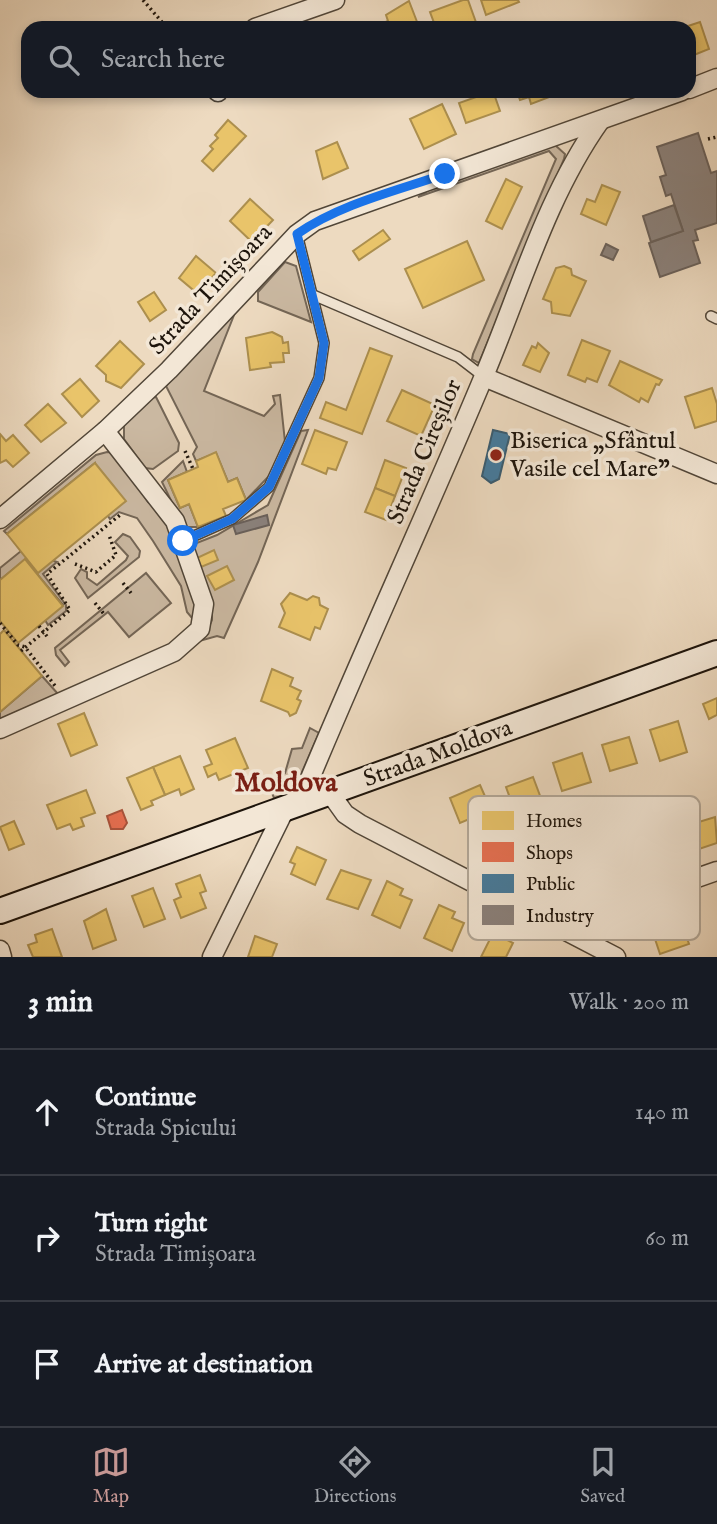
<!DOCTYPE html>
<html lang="en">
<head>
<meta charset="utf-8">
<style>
	body { margin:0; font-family:"IM FELL English",serif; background:#242831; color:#f1f3f6 }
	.stop { position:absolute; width:21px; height:21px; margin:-16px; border:5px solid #1a73e8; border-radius:50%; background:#fff }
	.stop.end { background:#1a73e8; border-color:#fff; box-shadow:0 2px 7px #0008 }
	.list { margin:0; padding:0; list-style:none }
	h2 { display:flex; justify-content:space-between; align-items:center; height:91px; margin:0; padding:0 28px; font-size:30px }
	h2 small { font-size:23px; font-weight:400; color:#9ea1a6 }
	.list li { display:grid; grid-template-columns:46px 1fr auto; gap:21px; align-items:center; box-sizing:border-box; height:126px; padding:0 28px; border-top:2px solid #363941 }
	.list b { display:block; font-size:26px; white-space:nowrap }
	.list p { margin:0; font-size:23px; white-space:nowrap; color:#9ea1a6 }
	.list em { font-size:23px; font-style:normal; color:#9ea1a6 }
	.icon { flex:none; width:38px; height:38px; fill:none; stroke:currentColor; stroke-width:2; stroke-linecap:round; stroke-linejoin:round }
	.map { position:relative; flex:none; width:717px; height:957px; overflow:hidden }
	.search { position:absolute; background:#171b24; box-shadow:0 4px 10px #0003; left:21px; right:21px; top:21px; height:77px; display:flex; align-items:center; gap:18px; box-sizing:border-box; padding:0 24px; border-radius:21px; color:#9ea1a6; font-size:26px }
	.sheet { height:469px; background:#171b24 }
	nav { display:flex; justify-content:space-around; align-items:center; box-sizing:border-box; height:98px; border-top:2px solid #363941; background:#171b24; font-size:19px; color:#9ea1a6 }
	nav a { display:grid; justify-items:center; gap:4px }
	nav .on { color:#c59692 }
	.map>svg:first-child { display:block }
	.green { fill:#cab8a1; stroke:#746656; stroke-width:2 }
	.homes { fill:#e9c46a; stroke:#ac8f4e; stroke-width:2 }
	.shops { fill:#e76f51; stroke:#aa543c; stroke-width:2 }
	.public { fill:#457b9d; stroke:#395c71; stroke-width:2 }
	.industry { fill:#8a817c; stroke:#69605a; stroke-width:2 }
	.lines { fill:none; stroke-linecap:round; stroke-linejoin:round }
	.lane-casing { stroke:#514638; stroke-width:12 }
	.street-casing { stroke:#514638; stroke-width:21 }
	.secondary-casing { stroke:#1d140b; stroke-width:28 }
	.path { stroke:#1d140b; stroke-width:3.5; stroke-dasharray:2 3.5; stroke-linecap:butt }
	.lane { stroke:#f3e7d6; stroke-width:9 }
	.street { stroke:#f3e7d6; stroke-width:18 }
	.secondary { stroke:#f3e7d6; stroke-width:24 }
	.route { stroke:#1a73e8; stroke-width:9 }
	.poi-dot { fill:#8f2418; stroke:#f3e7d6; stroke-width:2.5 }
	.labels { text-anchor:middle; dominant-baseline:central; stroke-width:7; stroke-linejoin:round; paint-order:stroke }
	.street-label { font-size:24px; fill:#1d140b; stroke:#f3e7d6 }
	.poi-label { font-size:24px; fill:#1d140b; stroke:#f3e7d6; text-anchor:start }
	.quarter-label { font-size:28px; font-weight:bold; fill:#7a1f14; stroke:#f3e7d6 }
	.key { fill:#f3e7d6; stroke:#b3a899; stroke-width:2 }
	.key-label { font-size:19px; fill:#1d140b }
</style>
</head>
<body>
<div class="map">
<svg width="717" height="957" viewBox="0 0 717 957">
	<rect width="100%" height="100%" fill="#eddac0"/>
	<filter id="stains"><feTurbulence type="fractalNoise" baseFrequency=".00286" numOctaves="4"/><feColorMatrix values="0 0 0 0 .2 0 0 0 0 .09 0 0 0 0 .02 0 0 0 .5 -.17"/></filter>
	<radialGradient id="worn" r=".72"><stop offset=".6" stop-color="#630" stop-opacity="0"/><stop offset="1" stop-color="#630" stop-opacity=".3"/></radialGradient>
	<g class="green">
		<polygon points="555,145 565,154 564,159 479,363 472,359 473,354 556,159 549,151 418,197 432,188"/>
		<polygon points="285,262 296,266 311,322 258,301 258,292"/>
		<polygon points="240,300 204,391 264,416 275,404 273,396 280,395 285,442 269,476 246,500 237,478 228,482 216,453 196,461 193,454 197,447 166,386"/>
		<polygon points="156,397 179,443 178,451 153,469 145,468 124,439 124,422 150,398"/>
		<polygon points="308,430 258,562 224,638 217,636 203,640 212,620 212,610 190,551 194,544 217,535 268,505 301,431"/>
		<polygon points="107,452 115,453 148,502 166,514 200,607 197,624 187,612 181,586 153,541 137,518 119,512 110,519 108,516 95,463 7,534 4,531 96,455"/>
		<polygon points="183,461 187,472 168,480 180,508 189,504 198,527 184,527 162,482"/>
		<polygon points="123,534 130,537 140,551 139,557 88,598 75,578 81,569 87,572 87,578 97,585 126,560 128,556 115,542"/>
		<polygon points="21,551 57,562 43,574 66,605 66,611 48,625 45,620 63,605 25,560 0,580 0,568"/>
		<polygon points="146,573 171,603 129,637 108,612 60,650 69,662 65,666 56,655 55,648"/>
		<polygon points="42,676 58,694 0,719 0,712"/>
		<polygon points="310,728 319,733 295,788 289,794 274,798 267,780 285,773 292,749 302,748"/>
	</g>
	<g class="homes">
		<polygon points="463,0 468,0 478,28 436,28 430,12"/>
		<polygon points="481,0 518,0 519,2 486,15"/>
		<polygon points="409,1 419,27 385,28 383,23 388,21 386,15"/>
		<polygon points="700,22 709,49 689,57 689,28 682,28"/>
		<polygon points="493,91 500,111 466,123 459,103"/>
		<polygon points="517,91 550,91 552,96 531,104 529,97 520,100"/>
		<polygon points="442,104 456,134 424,149 410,119"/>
		<polygon points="228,120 246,136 213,171 202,161 213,149 210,146 218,138 215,135"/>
		<polygon points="337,142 348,168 323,179 316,151"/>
		<polygon points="506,179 522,187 502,229 486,221"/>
		<polygon points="602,185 620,192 606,225 581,214 587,199 595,202"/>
		<polygon points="250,199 273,220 252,242 230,221"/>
		<polygon points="383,230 390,239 359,260 353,251"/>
		<polygon points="467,241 484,280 423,308 405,269"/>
		<polygon points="196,256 216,273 198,294 179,278"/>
		<polygon points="564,266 571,269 572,275 586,281 570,316 552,313 551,302 543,299 556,268"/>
		<polygon points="154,292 166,310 150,321 138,302"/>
		<polygon points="272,332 282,337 283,343 288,342 289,353 283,353 284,362 270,363 271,367 250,370 246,338"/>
		<polygon points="582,340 610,351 597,382 587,378 585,382 568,375"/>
		<polygon points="120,341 144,364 121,388 106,381 106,375 96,366"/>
		<polygon points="538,343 549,353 540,372 523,365 532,346 536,348"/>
		<polygon points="370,348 392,356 362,434 320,418 326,402 346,410"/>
		<polygon points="620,361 662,380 659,385 656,384 648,402 641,398 639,402 609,385"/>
		<polygon points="80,379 99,401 82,417 62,394"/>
		<polygon points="712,388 717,404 717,421 695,428 685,397"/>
		<polygon points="402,390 435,405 421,436 387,421"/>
		<polygon points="48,404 66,423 41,442 25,425"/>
		<polygon points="315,430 347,442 336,470 328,468 326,474 302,464"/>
		<polygon points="0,434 6,441 13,435 29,453 13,467 6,460 0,463"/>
		<polygon points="216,452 228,482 237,478 246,500 223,509 226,516 198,527 189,504 180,508 168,480 198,467 196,461"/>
		<polygon points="385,460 406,468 395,496 375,488"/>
		<polygon points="95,463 126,501 38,573 7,534"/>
		<polygon points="375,488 395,496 386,520 365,512"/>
		<polygon points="214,550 218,560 201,567 197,558"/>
		<polygon points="25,559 63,606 18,643 0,621 0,580"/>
		<polygon points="227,566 234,580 215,590 207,576"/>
		<polygon points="290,593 307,600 313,596 319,598 320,605 328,609 320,629 315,627 310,640 279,627 285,613 281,604"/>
		<polygon points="4,630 42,676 0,712 0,634"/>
		<polygon points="272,669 293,678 290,686 301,691 297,699 301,701 296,713 290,716 288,712 261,701"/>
		<polygon points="717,698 717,715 709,719 703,704"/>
		<polygon points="84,713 97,745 71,756 58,724"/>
		<polygon points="678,721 687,752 660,761 650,730"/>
		<polygon points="629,737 637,763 610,771 602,745"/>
		<polygon points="235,738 248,768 219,780 216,773 208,777 204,767 212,764 206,750"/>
		<polygon points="582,753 591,782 562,791 553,763"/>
		<polygon points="180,756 194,789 181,795 179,789 165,795 153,767"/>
		<polygon points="153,767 165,795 151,801 153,805 141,810 127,778"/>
		<polygon points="533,777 542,801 515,812 506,787"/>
		<polygon points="480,785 491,810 460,823 450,798"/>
		<polygon points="86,790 95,813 81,818 84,826 73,830 70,824 57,829 47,805"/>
		<polygon points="715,817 717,843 696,850 689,825"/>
		<polygon points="14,821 24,844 9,850 0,827"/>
		<polygon points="297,847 326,860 315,885 291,874 295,864 290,862"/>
		<polygon points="341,870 371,880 358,909 327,899"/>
		<polygon points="200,875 206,891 200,893 206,908 181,918 174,900 181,897 176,884"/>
		<polygon points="387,881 403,889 400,895 412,900 400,928 372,915"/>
		<polygon points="153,888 165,919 144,927 132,896"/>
		<polygon points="439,905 455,912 452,918 464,923 452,951 424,938"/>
		<polygon points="106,909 116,940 93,949 84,921"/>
		<polygon points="680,918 689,944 660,954 651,927"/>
		<polygon points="52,929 62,957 33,957 28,945 37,942 35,935"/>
		<polygon points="493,933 513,943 506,957 481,957"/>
		<polygon points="255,936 277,944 272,957 248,957"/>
	</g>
	<polygon class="shops" points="122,810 127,823 123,829 111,829 107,816"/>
	<polygon class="public" points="493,430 510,434 499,479 491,483 482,476"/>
	<g class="industry">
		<polygon points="698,133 711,173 717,171 717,223 695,230 698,240 693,241 700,263 660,277 649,243 683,231 671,194 666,196 660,177 666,175 657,147"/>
		<polygon points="674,205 683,231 651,242 643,216"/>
		<polygon points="606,244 618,250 613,260 601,255"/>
		<polygon points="267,515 269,525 236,534 233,525"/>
	</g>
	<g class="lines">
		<g class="lane-casing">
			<g id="lane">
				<polyline points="313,295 458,357 484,377"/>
				<polyline points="711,316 717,319"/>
				<polyline points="183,541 232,519 269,487 319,378 324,343 297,234"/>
			</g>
		</g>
		<g class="street-casing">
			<g id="street">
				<polyline points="255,28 335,0"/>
				<polyline points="689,89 717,78"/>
				<polyline points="217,91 218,92"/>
				<polyline points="484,377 717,474"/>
				<polyline points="0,519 105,431 169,370 297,234 315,221 682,91"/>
				<polyline points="0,729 174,652 200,629 204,604 175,521 105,431"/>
				<polyline points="330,793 345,814 360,824 616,957"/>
				<path d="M299,805C358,661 424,520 484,376C520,291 546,197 600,121"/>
				<polyline points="557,927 717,871"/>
				<polyline points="0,950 2,957"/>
				<polyline points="212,957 284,811"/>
			</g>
		</g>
		<g class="secondary-casing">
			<polyline id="secondary" points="0,911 717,653"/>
		</g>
		<g class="path">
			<polyline points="143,0 167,28"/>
			<polyline points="708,139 717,137"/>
			<polyline points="185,451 193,469"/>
			<polyline points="75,564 96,572 116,555 109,535"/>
			<polyline points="123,583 131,593"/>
			<polyline points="95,603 104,614"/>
			<polyline points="0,623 18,645 25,647 56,687"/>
			<polyline points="39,626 49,639"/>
			<polyline points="21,651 70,610 47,574 120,515"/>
		</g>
		<use href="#lane" class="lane"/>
		<use href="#street" class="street"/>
		<use href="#secondary" class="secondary"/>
	</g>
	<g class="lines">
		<path class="route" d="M183,541L232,519L269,487L319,378L324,343L297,234C340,204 396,191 445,174"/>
	</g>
	<circle class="poi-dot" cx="496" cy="455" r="7"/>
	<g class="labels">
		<g class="street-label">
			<text transform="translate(211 290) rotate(-47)">Strada Timișoara</text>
			<text transform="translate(425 452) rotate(-67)">Strada Cireșilor</text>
			<text transform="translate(438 754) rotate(-20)">Strada Moldova</text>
		</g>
		<g class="poi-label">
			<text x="510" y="441">Biserica „Sfântul<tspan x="510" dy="28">Vasile cel Mare”</tspan></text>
		</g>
		<g class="quarter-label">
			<text x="286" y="783">Moldova</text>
		</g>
	</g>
	<rect x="468" y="796" width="232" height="144" rx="10" class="key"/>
	<rect x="482" y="811" width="32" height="19" fill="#e9c46a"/>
	<rect x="482" y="842" width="32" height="20" fill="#e76f51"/>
	<rect x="482" y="874" width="32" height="19" fill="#457b9d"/>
	<rect x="482" y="905" width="32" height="20" fill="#8a817c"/>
	<g class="key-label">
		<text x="526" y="827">Homes</text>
		<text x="526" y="859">Shops</text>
		<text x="526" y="890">Public</text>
		<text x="526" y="922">Industry</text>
	</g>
	<rect width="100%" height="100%" filter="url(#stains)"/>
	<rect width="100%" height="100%" fill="url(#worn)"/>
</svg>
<div class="stop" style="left:183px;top:541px"></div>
<div class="stop end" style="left:445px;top:174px"></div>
<div class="search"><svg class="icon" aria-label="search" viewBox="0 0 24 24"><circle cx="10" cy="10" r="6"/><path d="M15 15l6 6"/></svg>Search here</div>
</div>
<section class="sheet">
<h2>3 min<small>Walk · 200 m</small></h2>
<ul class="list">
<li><svg class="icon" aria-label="ahead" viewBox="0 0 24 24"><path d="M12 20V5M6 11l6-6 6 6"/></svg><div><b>Continue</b><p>Strada Spicului</p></div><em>140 m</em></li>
<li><svg class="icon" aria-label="right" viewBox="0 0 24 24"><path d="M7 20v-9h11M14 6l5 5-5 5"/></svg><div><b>Turn right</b><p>Strada Timișoara</p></div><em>60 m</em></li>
<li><svg class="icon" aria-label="arrive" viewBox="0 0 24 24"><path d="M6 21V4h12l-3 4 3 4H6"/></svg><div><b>Arrive at destination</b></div></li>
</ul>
</section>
<nav>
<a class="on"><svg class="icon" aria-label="map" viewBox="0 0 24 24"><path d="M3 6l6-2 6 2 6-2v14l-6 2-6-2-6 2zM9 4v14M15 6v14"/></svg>Map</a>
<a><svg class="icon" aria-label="directions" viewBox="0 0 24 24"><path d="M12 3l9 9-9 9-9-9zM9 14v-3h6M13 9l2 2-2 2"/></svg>Directions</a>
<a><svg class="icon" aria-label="saved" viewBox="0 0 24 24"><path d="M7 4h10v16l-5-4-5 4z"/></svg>Saved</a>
</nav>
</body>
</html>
